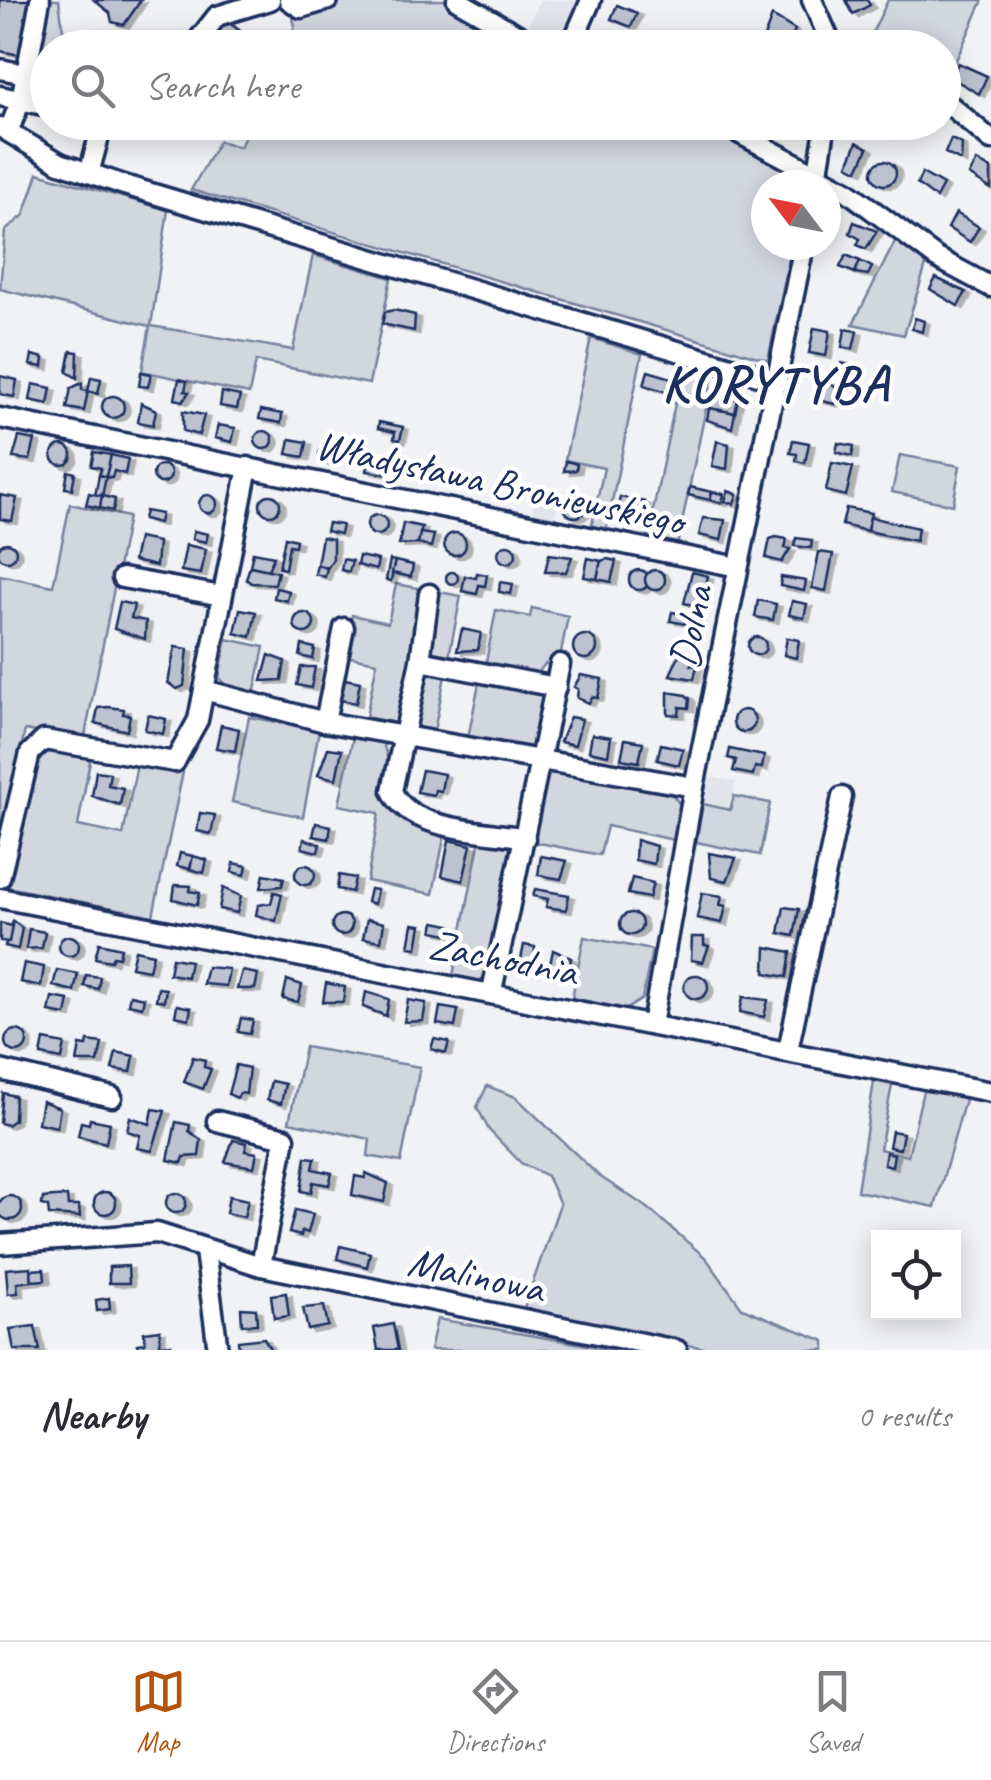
<!DOCTYPE html>
<html lang="en">
<head>
<meta charset="utf-8">
<style>
	body { margin:0; font-family:Caveat,sans-serif; background:#f7f7f7; color:#2b2b33 }
	.controls { position:absolute; right:30px; bottom:30px; display:grid; overflow:hidden; border-radius:0px; box-shadow:0 5px 25px #0003 }
	.controls button { width:90px; height:90px; display:grid; place-items:center; padding:0; border:0; border-bottom:2px solid #e1e1e2; background:#fff; color:#2b2b33; font:50px sans-serif }
	.compass { position:absolute; left:751px; top:170px; width:90px; height:90px; border-radius:50%; background:#fff; box-shadow:0 5px 25px #0003; rotate:302deg }
	.list { margin:0; padding:0; list-style:none }
	h2 { display:flex; justify-content:space-between; align-items:center; height:130px; margin:0; padding:0 40px; font-size:42px }
	h2 small { font-size:32px; font-weight:400; color:#7c7c81 }
	.icon { flex:none; width:55px; height:55px; fill:none; stroke:currentColor; stroke-width:2; stroke-linecap:round; stroke-linejoin:round }
	.map { position:relative; flex:none; width:991px; height:1350px; overflow:hidden }
	.search { position:absolute; background:#fff; box-shadow:0 5px 25px #0003; left:30px; right:30px; top:30px; height:110px; display:flex; align-items:center; gap:25px; box-sizing:border-box; padding:0 35px; border-radius:55px; color:#7c7c81; font-size:38px }
	.sheet { height:290px; background:#fff }
	nav { display:flex; justify-content:space-around; align-items:center; box-sizing:border-box; height:140px; border-top:2px solid #e1e1e2; background:#fff; font-size:28px; color:#7c7c81 }
	nav a { display:grid; justify-items:center; gap:5px }
	nav .on { color:#b45309 }
	.map>svg:first-child { display:block }
	.built { fill:#e1e4ea }
	.green { fill:#d2d6df; stroke:#76829e; stroke-width:2.5 }
	.building { fill:#bcc2d0; stroke:#1b2f5e; stroke-width:2.5; filter:url(#shadow) }
	.lines { fill:none; stroke-linecap:round; stroke-linejoin:round }
	.minor-casing { stroke:#1b2f5e; stroke-width:25 }
	.minor { stroke:#fff; stroke-width:18 }
	.labels { text-anchor:middle; dominant-baseline:central; stroke-width:9; stroke-linejoin:round; paint-order:stroke }
	.street-label { font-size:42px; fill:#1b2f5e; stroke:#fff }
	.district-label { font-size:52px; font-weight:bold; letter-spacing:2.5px; fill:#1b2f5e; stroke:#fff }
</style>
</head>
<body>
<div class="map">
<svg width="991" height="1350" viewBox="0 0 991 1350">
	<defs>
		<filter id="shadow"><feDropShadow dx="5.5" dy="3" stdDeviation="0" flood-color="#0004"/></filter>
	</defs>
	<rect width="100%" height="100%" fill="#f1f2f5"/>
	<filter id="ink" filterUnits="userSpaceOnUse"><feTurbulence type="fractalNoise" baseFrequency=".01" numOctaves="2"/><feDisplacementMap in="SourceGraphic" scale="20" xChannelSelector="R" yChannelSelector="G"/><feConvolveMatrix kernelMatrix="1 2 1 2 8 2 1 2 1" color-interpolation-filters="sRGB"/></filter>
	<g filter="url(#ink)">
		<g class="built">
			<polygon points="540,0 582,0 565,40 528,25"/>
			<circle cx="545" cy="508" r="12"/>
			<polygon points="709,777 736,782 731,810 703,804"/>
		</g>
		<g class="green">
			<polygon points="46,0 59,0 63,30 86,47 48,48 47,90 29,85"/>
			<polygon points="339,0 444,0 524,48 285,48 295,25 291,14"/>
			<polygon points="888,0 983,0 944,87 944,48 866,46"/>
			<polygon points="251,122 703,123 794,173 801,185 766,185 766,245 792,245 768,360 191,190 219,141 240,147"/>
			<polygon points="38,173 168,210 151,326 293,350 313,255 391,278 369,384 256,361 249,394 142,371 150,326 0,289 5,231 24,215"/>
			<polygon points="898,236 928,259 904,335 853,324"/>
			<polygon points="591,338 642,354 606,531 591,529 604,468 565,460"/>
			<polygon points="683,365 713,375 677,546 647,540"/>
			<polygon points="900,455 960,466 953,505 892,492"/>
			<polygon points="70,504 128,517 84,741 25,730 0,851 0,575 53,586"/>
			<polygon points="396,584 461,596 434,731 366,717 377,662 345,656 352,615 388,623"/>
			<polygon points="532,608 568,616 559,663 545,664 535,676 485,667 496,610 530,617"/>
			<polygon points="227,639 264,647 254,695 232,691 219,677"/>
			<polygon points="480,678 542,690 547,699 537,746 529,751 468,738"/>
			<polygon points="249,717 319,730 303,817 232,802"/>
			<path d="M353,737L383,743C403,796 364,814 446,828L433,894L367,881L379,813L339,805Z"/>
			<polygon points="52,746 91,755 78,826 123,835 137,764 183,772 153,916 7,887 34,762"/>
			<polygon points="552,770 673,795 681,806 674,840 607,826 600,855 529,841 541,784"/>
			<polygon points="734,796 770,803 760,855 696,842 703,804 730,810"/>
			<polygon points="481,834 502,839 514,850 489,974 479,981 453,976"/>
			<polygon points="584,937 652,950 642,999 627,1009 572,998"/>
			<polygon points="305,1047 420,1067 401,1162 368,1156 370,1139 289,1122"/>
			<polygon points="874,1081 892,1085 880,1149 908,1156 923,1091 966,1096 935,1207 857,1191"/>
			<polygon points="487,1086 516,1097 599,1176 648,1208 706,1258 742,1308 825,1341 825,1350 715,1350 592,1327 524,1308 560,1204 547,1176 521,1163 489,1130 477,1107"/>
			<polygon points="437,1319 610,1349 617,1350 430,1350"/>
		</g>
		<g class="building">
			<polygon points="0,0 31,0 20,55 0,51"/>
			<polygon points="94,0 141,0 124,25 112,22 110,13"/>
			<polygon points="846,0 867,0 870,5 853,14"/>
			<polygon points="617,5 637,13 631,27 611,19"/>
			<polygon points="772,16 795,30 790,43 778,38 774,48 767,48 761,45"/>
			<polygon points="221,17 247,36 250,32 264,41 259,48 232,48 213,35"/>
			<polygon points="958,63 987,76 979,94 952,78"/>
			<polygon points="773,122 795,122 791,133 772,126"/>
			<polygon points="951,139 962,144 961,161 945,153"/>
			<polygon points="857,142 868,148 858,170 848,165"/>
			<polygon points="977,161 991,169 991,189 969,175"/>
			<circle cx="884" cy="173" r="12"/>
			<polygon points="922,173 943,185 936,198 917,184"/>
			<polygon points="956,213 979,227 970,242 948,228"/>
			<polygon points="854,222 877,231 866,249 857,245 860,239 850,233"/>
			<polygon points="846,255 860,261 855,273 840,267"/>
			<polygon points="860,261 872,267 868,275 855,273"/>
			<polygon points="936,278 966,292 958,306 930,289"/>
			<polygon points="394,310 415,315 414,331 382,324 385,312"/>
			<polygon points="915,318 924,321 922,332 912,329"/>
			<polygon points="814,328 830,331 826,356 809,353"/>
			<polygon points="845,329 857,331 853,349 842,347"/>
			<polygon points="71,351 78,352 77,378 67,372"/>
			<polygon points="32,355 44,358 43,367 30,365"/>
			<polygon points="841,363 854,366 851,374 839,370"/>
			<polygon points="648,371 672,378 667,392 644,385"/>
			<polygon points="141,372 151,374 148,387 139,386"/>
			<polygon points="0,376 17,380 14,397 0,394"/>
			<polygon points="91,377 101,379 98,394 88,391"/>
			<polygon points="179,379 187,381 185,391 189,392 183,401 175,399"/>
			<polygon points="824,380 839,389 835,404 818,400"/>
			<polygon points="82,383 82,390 88,391 84,411 67,408 71,388"/>
			<polygon points="33,384 51,388 48,404 30,400"/>
			<polygon points="222,392 240,396 237,409 220,406"/>
			<polygon points="722,395 738,399 735,413 709,408 711,397"/>
			<circle cx="113" cy="407" r="11"/>
			<polygon points="141,403 156,410 153,425 138,422"/>
			<polygon points="709,408 735,413 732,428 707,420"/>
			<polygon points="261,410 282,414 281,423 259,419"/>
			<polygon points="183,411 204,415 199,435 183,431"/>
			<polygon points="379,422 403,427 400,440 394,439 395,432 378,428"/>
			<polygon points="218,425 235,428 232,442 215,438"/>
			<circle cx="264" cy="440" r="9"/>
			<polygon points="19,437 35,440 30,460 13,458"/>
			<polygon points="290,439 307,442 304,457 287,454"/>
			<polygon points="793,440 809,443 805,463 796,461 797,454 790,453"/>
			<polygon points="717,441 729,444 727,469 712,466"/>
			<polygon points="838,443 854,446 852,456 836,452"/>
			<circle cx="62" cy="455" r="10"/>
			<circle cx="328" cy="455" r="9"/>
			<polygon points="94,452 111,455 106,477 99,475 101,468 91,466"/>
			<polygon points="111,455 128,459 125,474 114,471 112,478 106,477"/>
			<polygon points="370,455 388,458 385,474 367,471"/>
			<polygon points="566,461 577,464 576,470 564,471"/>
			<polygon points="832,463 853,467 846,496 826,491"/>
			<circle cx="162" cy="474" r="9"/>
			<polygon points="68,471 75,473 72,489 65,488"/>
			<polygon points="99,475 106,477 102,496 95,495"/>
			<polygon points="690,487 712,492 710,500 688,495"/>
			<polygon points="728,491 737,494 734,504 725,502"/>
			<polygon points="712,492 724,494 722,503 710,500"/>
			<polygon points="89,493 102,496 100,508 86,505"/>
			<polygon points="0,495 17,498 12,521 0,519"/>
			<circle cx="208" cy="504" r="9"/>
			<circle cx="270" cy="505" r="10"/>
			<circle cx="575" cy="506" r="11"/>
			<polygon points="102,496 115,499 113,511 100,508"/>
			<polygon points="620,497 645,502 642,521 624,517 626,508 618,507"/>
			<polygon points="846,508 871,513 867,531 842,525"/>
			<polygon points="145,511 161,514 159,523 143,519"/>
			<circle cx="377" cy="525" r="10"/>
			<polygon points="870,517 918,528 916,541 867,531"/>
			<polygon points="703,518 725,520 721,540 699,535"/>
			<polygon points="328,523 342,525 340,534 326,531"/>
			<polygon points="403,523 422,527 418,544 399,545"/>
			<polygon points="194,531 208,534 206,542 192,539"/>
			<polygon points="420,533 434,535 431,547 418,544"/>
			<circle cx="455" cy="544" r="11"/>
			<polygon points="285,537 296,540 295,546 289,545 285,569 279,568"/>
			<polygon points="322,537 333,539 333,559 328,567 317,565"/>
			<polygon points="776,537 787,539 785,548 790,549 782,562 766,558 770,539"/>
			<polygon points="138,538 158,542 156,566 133,561"/>
			<polygon points="796,538 812,540 811,548 794,546"/>
			<circle cx="7" cy="552" r="9"/>
			<polygon points="186,545 206,549 201,574 181,571"/>
			<circle cx="507" cy="554" r="9"/>
			<polygon points="253,552 274,556 268,570 250,566"/>
			<polygon points="819,552 833,554 826,591 812,588"/>
			<polygon points="549,554 572,557 566,572 545,572"/>
			<polygon points="359,556 378,560 376,570 357,565"/>
			<polygon points="588,558 601,561 597,579 584,577"/>
			<polygon points="343,559 352,561 349,572 341,570"/>
			<polygon points="607,559 616,561 611,582 597,579 601,561"/>
			<polygon points="390,560 395,561 391,581 386,580"/>
			<polygon points="395,561 413,565 411,577 392,573"/>
			<polygon points="317,565 327,568 325,577 315,574"/>
			<polygon points="250,566 278,572 275,584 251,583 246,579"/>
			<circle cx="639" cy="580" r="10"/>
			<circle cx="655" cy="580" r="10"/>
			<circle cx="452" cy="578" r="6"/>
			<polygon points="692,572 708,576 701,607 684,603"/>
			<polygon points="477,573 487,575 485,586 479,585 477,594 462,591 465,576 476,578"/>
			<polygon points="781,577 806,581 804,591 780,586"/>
			<polygon points="500,582 513,584 511,594 499,592"/>
			<polygon points="276,588 289,591 287,601 274,598"/>
			<polygon points="758,600 776,604 773,620 755,617"/>
			<polygon points="792,601 807,604 804,618 789,615"/>
			<polygon points="120,602 134,605 131,618 146,621 145,639 114,629"/>
			<polygon points="240,609 256,612 251,637 235,633"/>
			<polygon points="672,612 699,617 697,626 670,621"/>
			<circle cx="304" cy="623" r="10"/>
			<polygon points="462,629 481,633 478,650 457,651"/>
			<circle cx="585" cy="647" r="12"/>
			<circle cx="757" cy="646" r="9"/>
			<polygon points="787,638 799,640 796,658 784,655"/>
			<polygon points="302,645 315,648 313,659 300,656"/>
			<polygon points="175,647 188,649 184,686 177,689 168,683"/>
			<polygon points="680,653 692,655 691,665 697,666 694,679 670,675"/>
			<polygon points="269,655 285,661 282,680 262,681"/>
			<polygon points="301,667 315,667 311,688 297,685"/>
			<polygon points="581,675 602,679 598,698 592,697 589,703 577,698 578,689 574,687"/>
			<polygon points="345,679 360,682 356,703 340,700"/>
			<polygon points="668,692 686,695 690,699 689,708 680,707 679,715 668,714"/>
			<polygon points="108,707 124,709 123,714 130,715 127,731 95,723 98,708"/>
			<circle cx="744" cy="721" r="11"/>
			<polygon points="148,715 166,719 163,734 145,730"/>
			<polygon points="570,717 582,719 575,745 560,742"/>
			<polygon points="221,725 239,729 235,751 216,748"/>
			<polygon points="592,734 611,737 608,755 589,751"/>
			<polygon points="625,739 643,742 639,762 621,759"/>
			<polygon points="661,744 683,749 679,765 657,760"/>
			<polygon points="328,748 342,750 336,779 318,775"/>
			<polygon points="730,749 764,756 762,768 755,767 753,775 733,771 736,760 728,758"/>
			<polygon points="422,770 444,774 441,791 435,790 434,795 417,792"/>
			<polygon points="96,771 110,773 108,785 123,788 120,805 92,796"/>
			<polygon points="200,813 215,815 211,834 197,831"/>
			<polygon points="316,823 331,826 329,839 313,836"/>
			<polygon points="304,839 320,844 318,852 302,848"/>
			<polygon points="449,840 471,845 463,881 442,876"/>
			<polygon points="636,840 656,846 654,864 635,860"/>
			<polygon points="180,853 193,856 190,869 177,866"/>
			<polygon points="709,853 736,858 727,881 711,878"/>
			<polygon points="193,856 207,860 204,873 190,869"/>
			<polygon points="541,856 567,861 561,879 538,875"/>
			<polygon points="234,863 247,866 245,875 232,872"/>
			<circle cx="305" cy="875" r="10"/>
			<polygon points="264,874 284,878 282,886 261,888"/>
			<polygon points="339,875 355,878 352,892 337,889"/>
			<polygon points="632,878 653,883 649,898 628,894"/>
			<polygon points="175,885 191,886 190,891 200,893 197,905 173,899"/>
			<polygon points="223,888 241,896 237,913 219,909"/>
			<polygon points="370,889 377,890 374,904 367,902"/>
			<polygon points="535,889 569,895 566,910 546,907 548,899 533,896"/>
			<polygon points="274,892 282,894 276,921 256,915 258,905 271,903"/>
			<polygon points="702,893 722,896 720,905 726,906 722,923 697,918"/>
			<polygon points="784,907 799,909 794,936 779,933"/>
			<circle cx="631" cy="924" r="11"/>
			<circle cx="342" cy="925" r="10"/>
			<polygon points="367,919 384,923 381,941 363,938"/>
			<polygon points="13,921 22,928 18,949 5,946"/>
			<polygon points="435,922 450,925 448,934 433,931"/>
			<polygon points="0,923 12,926 9,942 0,941"/>
			<polygon points="413,924 421,925 417,948 409,947"/>
			<polygon points="29,929 45,932 42,948 26,949"/>
			<circle cx="69" cy="946" r="10"/>
			<polygon points="692,937 704,937 704,945 709,946 703,962 691,960"/>
			<polygon points="99,943 121,948 119,957 113,956 111,961 95,958"/>
			<polygon points="524,945 535,947 533,972 519,969"/>
			<polygon points="766,947 791,952 787,977 765,973"/>
			<polygon points="135,950 153,954 149,970 131,967"/>
			<polygon points="553,950 571,958 568,978 548,974"/>
			<polygon points="172,958 190,961 187,977 169,974"/>
			<polygon points="24,963 44,967 41,986 20,982"/>
			<polygon points="207,967 229,969 226,986 203,984"/>
			<polygon points="57,970 78,974 74,991 53,986"/>
			<polygon points="242,971 258,974 255,989 237,989"/>
			<circle cx="696" cy="987" r="12"/>
			<polygon points="86,975 100,977 98,989 84,986"/>
			<polygon points="287,980 302,985 298,1002 283,999"/>
			<polygon points="326,983 345,987 343,1002 323,1002"/>
			<polygon points="158,988 166,989 164,1001 156,1000"/>
			<polygon points="366,992 389,999 386,1016 363,1007"/>
			<polygon points="130,995 144,998 142,1007 128,1004"/>
			<polygon points="52,997 69,1000 66,1015 49,1012"/>
			<polygon points="743,997 768,1000 764,1017 740,1012"/>
			<polygon points="408,1000 426,1003 423,1021 404,1022"/>
			<polygon points="177,1005 191,1008 189,1019 175,1016"/>
			<polygon points="440,1007 458,1010 455,1027 437,1024"/>
			<polygon points="241,1018 253,1020 250,1034 238,1032"/>
			<circle cx="16" cy="1041" r="11"/>
			<polygon points="434,1039 449,1042 446,1053 431,1049"/>
			<polygon points="44,1040 65,1044 62,1059 41,1055"/>
			<polygon points="88,1041 102,1043 98,1062 77,1062 80,1045 87,1046"/>
			<polygon points="116,1052 134,1056 131,1072 112,1069"/>
			<polygon points="193,1057 205,1060 204,1067 211,1069 203,1089 184,1082"/>
			<polygon points="236,1065 249,1068 246,1094 240,1093 237,1098 228,1094"/>
			<polygon points="271,1081 285,1084 281,1104 267,1100"/>
			<polygon points="3,1093 15,1096 14,1120 7,1125 0,1123"/>
			<polygon points="42,1101 60,1108 57,1127 38,1123"/>
			<polygon points="153,1109 165,1111 152,1151 137,1148 140,1135 127,1131 130,1117 150,1124"/>
			<polygon points="90,1119 110,1123 106,1143 78,1136 81,1122 89,1124"/>
			<polygon points="176,1122 190,1125 189,1131 201,1140 199,1156 184,1157 182,1163 168,1160"/>
			<polygon points="892,1131 903,1133 900,1149 889,1147"/>
			<polygon points="233,1140 247,1143 245,1151 257,1153 254,1167 225,1162"/>
			<polygon points="886,1152 894,1154 892,1166 884,1164"/>
			<polygon points="306,1157 315,1158 313,1169 332,1173 329,1185 313,1182 311,1193 301,1191"/>
			<polygon points="366,1173 388,1183 384,1202 352,1195 355,1176 365,1178"/>
			<circle cx="105" cy="1203" r="11"/>
			<circle cx="176" cy="1203" r="10"/>
			<polygon points="67,1196 68,1206 79,1206 80,1217 49,1215 48,1207 42,1205 43,1198"/>
			<polygon points="229,1196 248,1200 244,1217 226,1213"/>
			<circle cx="10" cy="1208" r="12"/>
			<polygon points="295,1210 313,1214 308,1233 302,1231 301,1236 289,1233"/>
			<polygon points="340,1246 370,1253 367,1267 337,1259"/>
			<polygon points="128,1266 129,1283 109,1283 109,1267"/>
			<polygon points="31,1267 32,1281 17,1283 18,1293 8,1294 6,1269"/>
			<polygon points="44,1269 45,1280 32,1281 31,1270"/>
			<polygon points="286,1293 289,1316 274,1318 271,1295"/>
			<polygon points="109,1298 110,1309 97,1311 96,1300"/>
			<polygon points="324,1306 328,1326 308,1330 303,1308"/>
			<polygon points="241,1308 256,1309 257,1324 242,1325"/>
			<polygon points="393,1324 398,1350 378,1350 374,1328"/>
			<polygon points="35,1326 40,1350 14,1350 10,1329"/>
			<polygon points="160,1330 160,1345 171,1344 172,1350 138,1350 137,1344 145,1343 144,1332"/>
			<polygon points="264,1338 271,1350 239,1350 238,1341"/>
		</g>
		<g class="lines">
			<g class="minor-casing">
				<g id="minor">
					<polyline points="289,0 301,8 328,0"/>
					<polyline points="457,0 541,48"/>
					<polyline points="812,0 833,48"/>
					<polyline points="192,48 217,16 270,0"/>
					<polyline points="570,48 591,0"/>
					<polyline points="0,69 25,74"/>
					<polyline points="0,96 48,106"/>
					<polyline points="944,100 991,140"/>
					<polyline points="718,122 847,191 937,258 991,287"/>
					<polyline points="0,127 60,163 124,185 778,381"/>
					<polyline points="9,130 21,100 40,0"/>
					<polyline points="89,173 103,122"/>
					<polyline points="816,185 826,122"/>
					<polyline points="0,418 738,567"/>
					<polyline points="122,578 222,596"/>
					<path d="M429,594L420,661L392,791C410,832 485,830 525,838"/>
					<polyline points="420,661 556,687"/>
					<polyline points="204,690 325,722 694,787"/>
					<polyline points="325,722 344,628"/>
					<polyline points="0,878 30,753 44,740 175,762 178,756 198,720 248,467"/>
					<polyline points="0,898 991,1092"/>
					<polyline points="492,991 560,664"/>
					<polyline points="652,1025 694,787 804,245"/>
					<polyline points="788,1050 842,797"/>
					<polyline points="0,1070 112,1097"/>
					<polyline points="217,1121 285,1138 261,1266"/>
					<polyline points="0,1244 157,1233 261,1266 677,1350"/>
					<polyline points="205,1251 218,1350"/>
				</g>
			</g>
			<use href="#minor" class="minor"/>
		</g>
	</g>
	<g class="labels">
		<g class="street-label">
			<text transform="translate(500 483) rotate(12)">Władysława Broniewskiego</text>
			<text transform="translate(691 627) rotate(-79)">Dolna</text>
			<text transform="translate(503 958) rotate(11)">Zachodnia</text>
			<text transform="translate(476 1275) rotate(12)">Malinowa</text>
		</g>
		<g class="district-label">
			<text x="776" y="384">KORYTYBA</text>
		</g>
	</g>
</svg>
<div class="controls">
<button><svg class="icon" aria-label="locate" viewBox="0 0 24 24"><circle cx="12" cy="12" r="6"/><path d="M12 2v4M12 18v4M2 12h4M18 12h4"/></svg></button>
</div>
<svg class="compass" viewBox="-18 -18 36 36"><path d="M0-13l5 13h-10z" fill="#e53935"/><path d="M0 13l5-13h-10z" fill="#7c7c81"/></svg>
<div class="search"><svg class="icon" aria-label="search" viewBox="0 0 24 24"><circle cx="10" cy="10" r="6"/><path d="M15 15l6 6"/></svg>Search here</div>
</div>
<section class="sheet">
<h2>Nearby<small>0 results</small></h2>
<ul class="list">
</ul>
</section>
<nav>
<a class="on"><svg class="icon" aria-label="map" viewBox="0 0 24 24"><path d="M3 6l6-2 6 2 6-2v14l-6 2-6-2-6 2zM9 4v14M15 6v14"/></svg>Map</a>
<a><svg class="icon" aria-label="directions" viewBox="0 0 24 24"><path d="M12 3l9 9-9 9-9-9zM9 14v-3h6M13 9l2 2-2 2"/></svg>Directions</a>
<a><svg class="icon" aria-label="saved" viewBox="0 0 24 24"><path d="M7 4h10v16l-5-4-5 4z"/></svg>Saved</a>
</nav>
</body>
</html>
